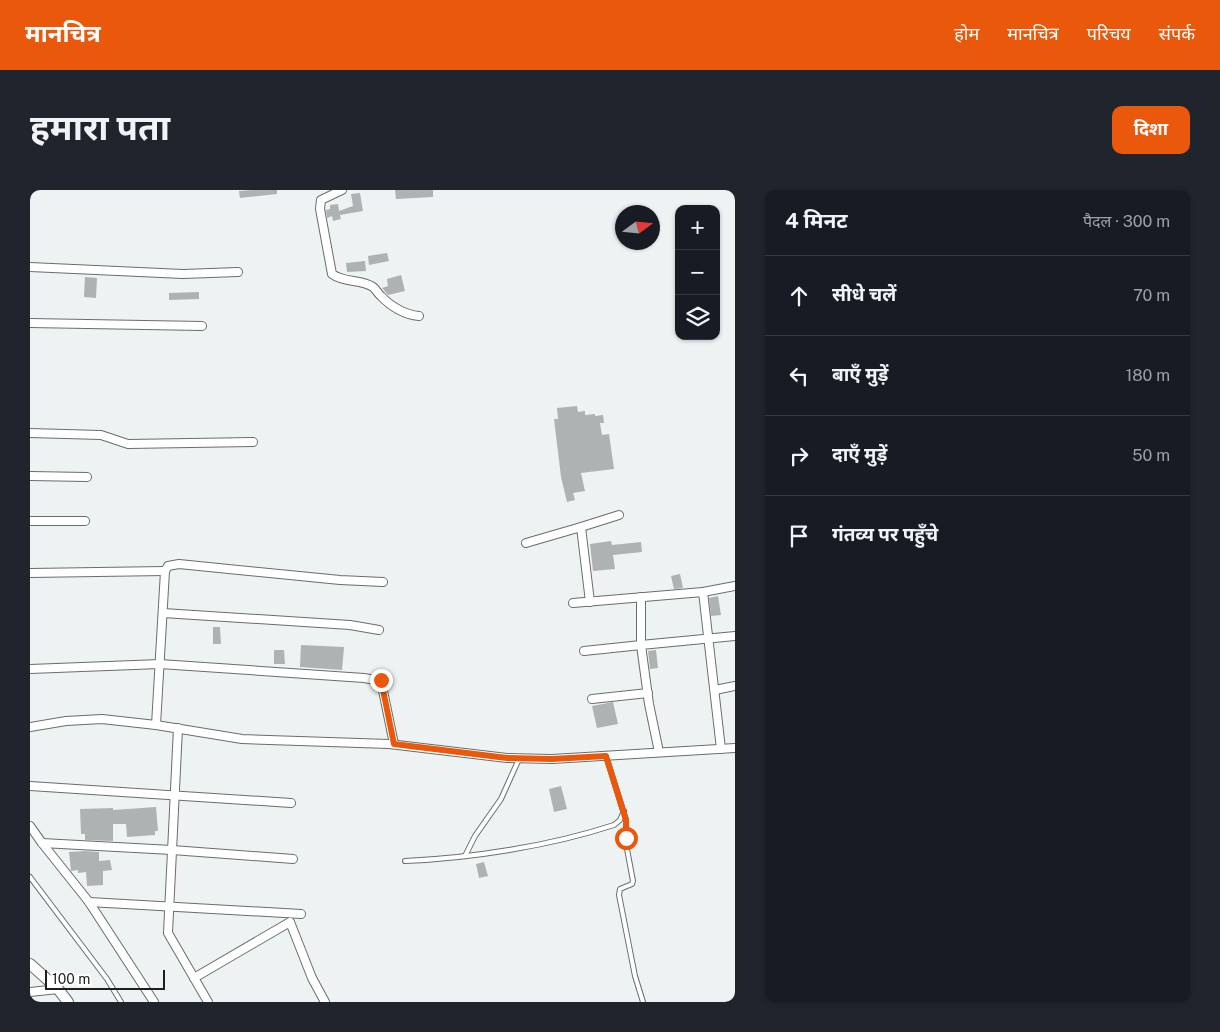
<!DOCTYPE html>
<html lang="hi">
<head>
<meta charset="utf-8">
<style>
	body { margin:0; font-family:"Public Sans","Noto Sans Devanagari",sans-serif; background:#20242c; color:#f1f3f6 }
	.controls { position:absolute; right:15px; top:15px; display:grid; overflow:hidden; border-radius:10px; box-shadow:0 1px 4px #0004 }
	.controls button { width:45px; height:45px; display:grid; place-items:center; padding:0; border:0; border-bottom:1px solid #363941; background:#171b24; color:#f1f3f6; font:25px sans-serif }
	.compass { position:absolute; left:585px; top:15px; width:45px; height:45px; border-radius:50%; background:#171b24; box-shadow:0 1px 4px #0004; rotate:75deg }
	.scale { position:absolute; left:15px; bottom:12px; width:120px; box-sizing:border-box; padding-left:5px; border:2px solid #1d1f1f; border-top:0; font-size:14px; line-height:18px; white-space:nowrap; color:#1d1f1f; -webkit-text-stroke:4px #fff; paint-order:stroke }
	.stop { position:absolute; width:15px; height:15px; margin:-11px; border:4px solid #ea580c; border-radius:50%; background:#fff }
	.stop.end { background:#ea580c; border-color:#fff; box-shadow:0 1px 5px #0008 }
	.list { margin:0; padding:0; list-style:none }
	h2 { display:flex; justify-content:space-between; align-items:center; height:65px; margin:0; padding:0 20px; font-size:21px }
	h2 small { font-size:16px; font-weight:400; color:#9ea1a6 }
	.list li { display:grid; grid-template-columns:32px 1fr auto; gap:15px; align-items:center; box-sizing:border-box; height:80px; padding:0 20px; border-top:1px solid #363941 }
	.list b { display:block; font-size:19px; white-space:nowrap }
	.list em { font-size:16px; font-style:normal; color:#9ea1a6 }
	.icon { flex:none; width:28px; height:28px; fill:none; stroke:currentColor; stroke-width:2; stroke-linecap:round; stroke-linejoin:round }
	.map { position:relative; flex:none; width:705px; height:812px; overflow:hidden; border-radius:10px }
	header { display:flex; align-items:center; gap:30px; box-sizing:border-box; height:70px; padding:0 25px; background:#ea580c; color:#fff }
	header strong { font-size:24px }
	nav { display:flex; gap:28px; margin-inline-start:auto; font-size:18px }
	.intro { display:flex; align-items:center; justify-content:space-between; box-sizing:border-box; height:120px; padding:0 30px }
	h1 { margin:0; font-size:35px }
	.button { padding:12px 22px; border-radius:10px; background:#ea580c; color:#fff; font-size:18px; font-weight:700 }
	main { display:flex; gap:30px; padding:0 30px }
	aside { flex:1; background:#171b24; border-radius:10px; box-shadow:0 1px 4px #0004 }
	.map>svg:first-child { display:block }
	.building { fill:#aeb2b3 }
	.lines { fill:none; stroke-linecap:round; stroke-linejoin:round }
	.lane-casing { stroke:#696d6d; stroke-width:6 }
	.street-casing { stroke:#696d6d; stroke-width:10 }
	.secondary-casing { stroke:#696d6d; stroke-width:12 }
	.lane { stroke:#fff; stroke-width:4 }
	.street { stroke:#fff; stroke-width:8 }
	.secondary { stroke:#fff; stroke-width:10 }
	.route { stroke:#ea580c; stroke-width:6 }
</style>
</head>
<body>
<header>
<strong>मानचित्र</strong>
<nav><a>होम</a><a>मानचित्र</a><a>परिचय</a><a>संपर्क</a></nav>
</header>
<div class="intro"><h1>हमारा पता</h1><a class="button">दिशा</a></div>
<main>
<div class="map">
<svg width="705" height="812" viewBox="0 0 705 812">
	<rect width="100%" height="100%" fill="#edf2f2"/>
	<g class="building">
		<polygon points="223,0 247,0 247,4 210,8 209,1"/>
		<polygon points="365,0 403,0 403,7 366,9"/>
		<polygon points="330,3 333,21 310,25 311,29 303,31 302,26 297,28 296,20 300,19 300,15 308,14 309,21 323,16 321,4"/>
		<polygon points="357,63 359,71 339,75 338,66"/>
		<polygon points="335,71 336,81 317,82 316,73"/>
		<polygon points="371,85 375,101 358,105 352,98 358,96 357,89"/>
		<polygon points="55,87 67,88 66,108 54,107"/>
		<polygon points="169,102 169,109 139,110 139,103"/>
		<polygon points="547,216 548,222 555,221 555,225 565,224 565,226 573,225 574,233 570,233 572,245 579,244 584,279 551,283 555,301 543,303 545,310 537,312 531,287 524,229 528,229 527,218"/>
		<polygon points="581,351 582,355 611,352 612,362 583,365 585,379 563,381 560,354"/>
		<polygon points="650,384 653,398 644,399 641,386"/>
		<polygon points="688,406 691,425 681,426 679,408"/>
		<polygon points="183,437 190,437 191,454 183,454"/>
		<polygon points="271,455 314,457 312,480 270,477"/>
		<polygon points="244,460 254,460 255,474 244,474"/>
		<polygon points="626,460 628,478 620,479 618,461"/>
		<polygon points="583,512 588,534 567,538 562,516"/>
		<polygon points="531,596 537,619 524,622 519,599"/>
		<polygon points="126,617 128,641 125,641 125,645 97,647 96,634 83,634 83,651 55,650 55,644 51,644 50,619 83,618 83,620"/>
		<polygon points="55,661 69,662 69,671 80,670 82,680 73,681 73,695 57,696 56,682 48,683 48,680 41,681 39,662"/>
		<polygon points="454,672 458,686 449,688 446,674"/>
	</g>
	<g class="lines">
		<g class="lane-casing">
			<g id="lane">
				<polyline points="576,566 596,630 597,659 603,691 602,694 590,699 589,705 605,786 613,812"/>
				<polyline points="435,666 445,646 471,609 489,569"/>
				<path d="M375,671C442,668 520,656 584,635L590,630L594,621"/>
				<polyline points="0,687 77,789 91,812"/>
			</g>
		</g>
		<g class="street-casing">
			<g id="street">
				<path d="M312,0L291,10L290,19L302,84C314,93 331,89 343,97C346,99 348,104 351,106C360,116 375,125 389,126"/>
				<polyline points="0,77 153,84 208,82"/>
				<polyline points="0,133 172,136"/>
				<polyline points="0,243 71,245 98,254 223,252"/>
				<polyline points="0,286 57,287"/>
				<polyline points="0,331 55,331"/>
				<polyline points="551,337 589,325"/>
				<polyline points="496,353 551,337 560,412"/>
				<polyline points="0,383 135,381"/>
				<polyline points="673,402 705,396"/>
				<polyline points="543,413 673,402 691,559"/>
				<polyline points="133,423 320,435 349,440"/>
				<polyline points="554,461 611,455 611,407"/>
				<polyline points="0,479 130,474 334,488 351,491 364,554"/>
				<polyline points="685,500 705,496"/>
				<polyline points="562,509 618,503"/>
				<polyline points="126,535 135,381 138,376 149,374 310,390 353,392"/>
				<polyline points="0,537 36,531 72,529 126,535 212,549 359,554 477,568 522,569 705,558"/>
				<polyline points="148,538 138,743 178,812"/>
				<polyline points="629,562 619,514 611,455 705,446"/>
				<polyline points="0,596 261,613"/>
				<polyline points="0,636 12,653 59,712 124,812"/>
				<polyline points="12,653 142,660 263,669"/>
				<polyline points="59,712 271,724"/>
				<polyline points="164,788 260,732 282,788 295,812"/>
				<polyline points="0,802 28,799"/>
			</g>
		</g>
		<g class="secondary-casing">
			<polyline id="secondary" points="0,774 28,799 38,812"/>
		</g>
		<use href="#lane" class="lane"/>
		<use href="#street" class="street"/>
		<use href="#secondary" class="secondary"/>
	</g>
	<g class="lines">
		<polyline class="route" points="351,490 364,554 477,568 522,569 576,566 596,630 596,648"/>
	</g>
</svg>
<div class="controls">
<button>+</button>
<button>−</button>
<button><svg class="icon" aria-label="layers" viewBox="0 0 24 24"><path d="M12 4l9 5-9 5-9-5zM3 14l9 5 9-5"/></svg></button>
</div>
<svg class="compass" viewBox="-18 -18 36 36"><path d="M0-13l5 13h-10z" fill="#e53935"/><path d="M0 13l5-13h-10z" fill="#9ea1a6"/></svg>
<div class="scale">100 m</div>
<div class="stop" style="left:596px;top:648px"></div>
<div class="stop end" style="left:351px;top:490px"></div>
</div>
<aside>
<h2>4 मिनट<small>पैदल · 300 m</small></h2>
<ul class="list">
<li><svg class="icon" aria-label="ahead" viewBox="0 0 24 24"><path d="M12 20V5M6 11l6-6 6 6"/></svg><div><b>सीधे चलें</b></div><em>70 m</em></li>
<li><svg class="icon" aria-label="left" viewBox="0 0 24 24"><path d="M17 20v-9H6M10 6l-5 5 5 5"/></svg><div><b>बाएँ मुड़ें</b></div><em>180 m</em></li>
<li><svg class="icon" aria-label="right" viewBox="0 0 24 24"><path d="M7 20v-9h11M14 6l5 5-5 5"/></svg><div><b>दाएँ मुड़ें</b></div><em>50 m</em></li>
<li><svg class="icon" aria-label="arrive" viewBox="0 0 24 24"><path d="M6 21V4h12l-3 4 3 4H6"/></svg><div><b>गंतव्य पर पहुँचे</b></div></li>
</ul>
</aside>
</main>
</body>
</html>
